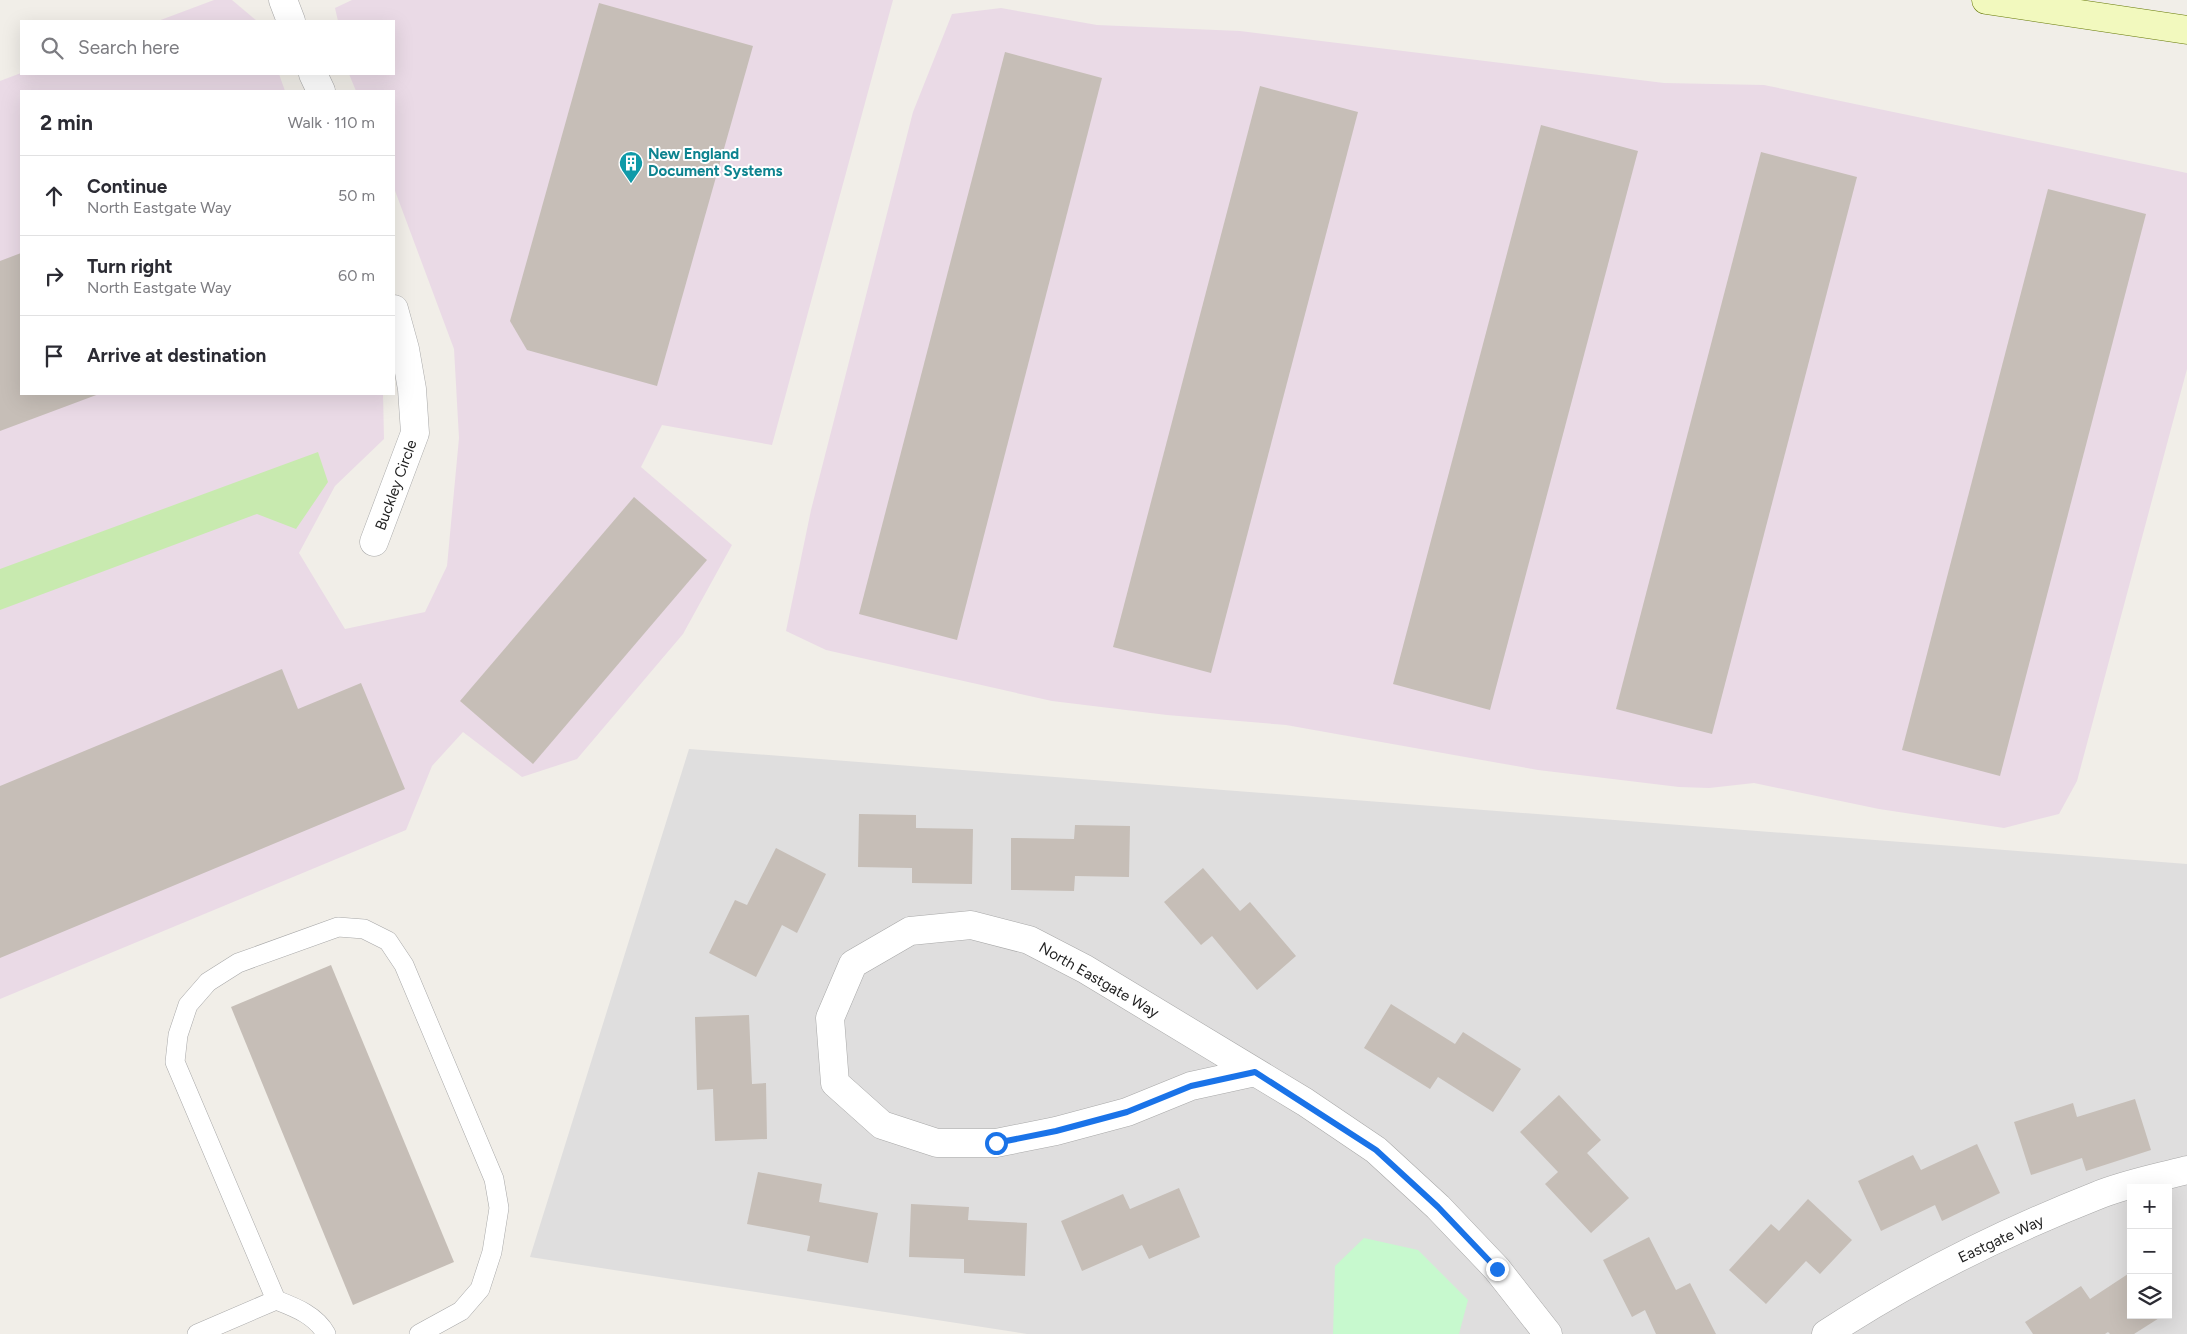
<!DOCTYPE html>
<html lang="en">
<head>
<meta charset="utf-8">
<style>
	body { margin:0; font-family:Figtree,sans-serif; background:#f2f2f3; color:#2b2b33 }
	.controls { position:absolute; right:15px; bottom:15px; display:grid; overflow:hidden; border-radius:0px; box-shadow:0 5px 20px #0002 }
	.controls button { width:45px; height:45px; display:grid; place-items:center; padding:0; border:0; border-bottom:1px solid #e1e1e2; background:#fff; color:#2b2b33; font:25px sans-serif }
	.stop { position:absolute; width:15px; height:15px; margin:-11px; border:4px solid #1a73e8; border-radius:50%; background:#fff }
	.stop.end { background:#1a73e8; border-color:#fff; box-shadow:0 1px 5px #0008 }
	.list { margin:0; padding:0; list-style:none }
	h2 { display:flex; justify-content:space-between; align-items:center; height:65px; margin:0; padding:0 20px; font-size:21px }
	h2 small { font-size:16px; font-weight:400; color:#7c7c81 }
	.list li { display:grid; grid-template-columns:32px 1fr auto; gap:15px; align-items:center; box-sizing:border-box; height:80px; padding:0 20px; border-top:1px solid #e1e1e2 }
	.list b { display:block; font-size:19px; white-space:nowrap }
	.list p { margin:0; font-size:16px; white-space:nowrap; color:#7c7c81 }
	.list em { font-size:16px; font-style:normal; color:#7c7c81 }
	.icon { flex:none; width:28px; height:28px; fill:none; stroke:currentColor; stroke-width:2; stroke-linecap:round; stroke-linejoin:round }
	.map { position:relative; flex:none; width:2187px; height:1334px; overflow:hidden }
	.search { position:absolute; background:#fff; box-shadow:0 5px 20px #0002; left:20px; top:20px; width:375px; height:55px; display:flex; align-items:center; gap:12px; box-sizing:border-box; padding:0 18px; border-radius:0px; color:#7c7c81; font-size:19px }
	.panel { position:absolute; background:#fff; box-shadow:0 5px 20px #0002; left:20px; top:90px; width:375px; height:305px; border-radius:0px }
	.map>svg:first-child { display:block }
	.residential { fill:#dfdede; fill-rule:evenodd }
	.industrial { fill:#eadae6 }
	.grass { fill:#c8eaaf }
	.park { fill:#c7f9ce }
	.building { fill:#c6beb7 }
	.lines { fill:none; stroke-linecap:round; stroke-linejoin:round }
	.lane-casing { stroke:#a8a8a8; stroke-width:20 }
	.street-casing { stroke:#a8a8a8; stroke-width:29 }
	.secondary-casing { stroke:#667907; stroke-width:29 }
	.lane { stroke:#fff; stroke-width:19 }
	.street { stroke:#fff; stroke-width:28 }
	.secondary { stroke:#f2f9be; stroke-width:28 }
	.route { stroke:#1a73e8; stroke-width:6 }
	.labels { text-anchor:middle; dominant-baseline:central; stroke-width:4; stroke-linejoin:round; paint-order:stroke }
	.culture-label { font-size:15px; font-weight:bold; fill:#0d838f; stroke:#fff; text-anchor:start }
	.street-label { font-size:15px; fill:#212121; stroke:#fff }
</style>
</head>
<body>
<div class="map">
<svg width="2187" height="1334" viewBox="0 0 2187 1334">
	<rect width="100%" height="100%" fill="#f1eee8"/>
	<path class="residential" d="M689,749L2187,864V1334H1027L530,1257ZM2131,1188H2168V1315H2131Z"/>
	<g class="industrial">
		<polygon points="214,0 232,0 257,21 158,21"/>
		<polygon points="352,0 893,0 772,445 662,425 641,467 732,545 683,634 577,759 522,777 463,732 432,766 406,830 0,999 0,81 21,73 279,74 285,91 21,91 21,394 383,394 384,439 335,486 299,553 345,629 425,612 447,566 459,438 454,349 394,188 394,91 356,91 349,74 394,74 394,21 338,21 335,8"/>
		<polygon points="1001,8 1097,25 1240,31 1664,83 1764,85 2187,173 2187,369 2077,781 2059,814 2004,828 1879,809 1754,783 1709,788 1679,787 1538,770 1286,725 1167,715 1052,701 826,650 786,631 811,510 913,112 952,14"/>
	</g>
	<polygon class="grass" points="318,452 328,482 296,529 257,514 0,610 0,569"/>
	<polygon class="park" points="1364,1238 1418,1250 1468,1300 1459,1334 1333,1334 1335,1266"/>
	<g class="building">
		<polygon points="599,3 753,46 657,386 527,350 510,321"/>
		<polygon points="1005,52 1102,78 957,640 859,614"/>
		<polygon points="1260,86 1358,112 1211,673 1113,647"/>
		<polygon points="1541,125 1638,151 1490,710 1393,684"/>
		<polygon points="1761,152 1857,177 1712,734 1616,709"/>
		<polygon points="2048,189 2146,214 2000,776 1902,750"/>
		<polygon points="21,253 21,394 99,394 0,431 0,261"/>
		<polygon points="634,497 707,560 533,764 460,701"/>
		<polygon points="282,669 298,709 361,683 405,789 0,958 0,786"/>
		<polygon points="859,814 916,815 916,828 973,829 972,884 912,883 912,868 858,867"/>
		<polygon points="1075,825 1130,826 1129,877 1075,876 1074,891 1011,890 1011,838 1074,839"/>
		<polygon points="776,848 826,874 797,933 782,925 756,977 709,953 735,900 747,905"/>
		<polygon points="1203,868 1240,911 1250,902 1296,956 1257,990 1212,936 1201,945 1164,902"/>
		<polygon points="331,965 454,1262 353,1305 231,1007"/>
		<polygon points="1391,1004 1455,1044 1463,1032 1521,1069 1493,1112 1438,1077 1430,1089 1364,1048"/>
		<polygon points="749,1015 752,1084 766,1083 767,1139 715,1141 713,1089 697,1090 695,1017"/>
		<polygon points="1559,1095 1601,1140 1587,1153 1629,1198 1591,1233 1545,1184 1558,1172 1520,1132"/>
		<polygon points="2135,1099 2151,1150 2086,1171 2082,1158 2031,1175 2014,1122 2073,1103 2077,1117"/>
		<polygon points="1977,1144 2000,1193 1942,1221 1935,1205 1881,1231 1858,1181 1913,1155 1921,1170"/>
		<polygon points="758,1172 822,1184 819,1202 878,1213 868,1263 807,1251 810,1236 747,1224"/>
		<polygon points="1179,1188 1200,1237 1149,1259 1142,1245 1082,1271 1061,1221 1123,1194 1130,1209"/>
		<polygon points="1808,1199 1852,1240 1820,1274 1806,1261 1766,1304 1729,1270 1771,1224 1779,1231"/>
		<polygon points="911,1204 969,1207 968,1220 1027,1223 1025,1276 964,1273 964,1259 909,1257"/>
		<polygon points="1649,1237 1676,1290 1690,1283 1716,1334 1656,1334 1645,1310 1632,1317 1603,1260"/>
		<polygon points="2131,1272 2131,1315 2164,1315 2134,1334 2110,1334 2108,1332 2105,1334 2033,1334 2025,1322 2081,1286 2090,1299"/>
	</g>
	<g class="lines">
		<g class="lane-casing">
			<g id="lane">
				<polyline points="276,1300 175,1062 178,1035 188,1005 208,982 238,963 338,927 364,929 388,941 404,965 494,1179 499,1208 492,1252 480,1289 461,1311 419,1334"/>
				<path d="M197,1334L276,1300C294,1307 316,1315 326,1334"/>
			</g>
		</g>
		<g class="street-casing">
			<g id="street">
				<polyline points="283,0 291,21"/>
				<polyline points="313,74 321,91"/>
				<polyline points="374,542 415,433 412,389 405,349 394,309"/>
				<polyline points="1255,1072 1191,1086 1127,1112 1056,1131 996,1143 937,1143 882,1125 835,1083 830,1018 853,964 910,931 971,925 1029,940 1085,969 1305,1102 1376,1150 1438,1207 1497,1269 1548,1334"/>
				<path d="M1826,1334C1910,1279 2002,1233 2096,1196C2125,1184 2157,1178 2187,1170"/>
			</g>
		</g>
		<g class="secondary-casing">
			<polyline id="secondary" points="1986,0 2187,30"/>
		</g>
		<use href="#lane" class="lane"/>
		<use href="#street" class="street"/>
		<use href="#secondary" class="secondary"/>
	</g>
	<g class="lines">
		<polyline class="route" points="996,1143 1056,1131 1127,1112 1191,1086 1255,1072 1376,1150 1438,1207 1497,1269"/>
	</g>
	<defs>
		<g id="building-pin" transform="scale(1.25)"><path d="M0 17L-7.5 6A9.5 9.5 0 1 1 7.5 6Z" fill="#0f9aa8" stroke="#fff"/><path d="M-4-6H4V6H1V3H-1V6H-4ZM-2.5-4.3h1.7v1.8h-1.7ZM.8-4.3h1.7v1.8H.8ZM-2.5-1h1.7V.8h-1.7ZM.8-1h1.7V.8H.8Z" fill="#fff"/></g>
	</defs>
	<g fill-rule="evenodd">
		<use href="#building-pin" x="631" y="163"/>
	</g>
	<g class="labels">
		<g class="culture-label">
			<text x="648" y="154">New England<tspan x="648" dy="17">Document Systems</tspan></text>
		</g>
		<g class="street-label">
			<text transform="translate(396 485) rotate(-70)">Buckley Circle</text>
			<text transform="translate(1099 980) rotate(30)">North Eastgate Way</text>
			<text transform="translate(2001 1239) rotate(-25)">Eastgate Way</text>
		</g>
	</g>
</svg>
<div class="controls">
<button>+</button>
<button>−</button>
<button><svg class="icon" aria-label="layers" viewBox="0 0 24 24"><path d="M12 4l9 5-9 5-9-5zM3 14l9 5 9-5"/></svg></button>
</div>
<div class="stop" style="left:996px;top:1143px"></div>
<div class="stop end" style="left:1497px;top:1269px"></div>
<div class="search"><svg class="icon" aria-label="search" viewBox="0 0 24 24"><circle cx="10" cy="10" r="6"/><path d="M15 15l6 6"/></svg>Search here</div>
<section class="panel">
<h2>2 min<small>Walk · 110 m</small></h2>
<ul class="list">
<li><svg class="icon" aria-label="ahead" viewBox="0 0 24 24"><path d="M12 20V5M6 11l6-6 6 6"/></svg><div><b>Continue</b><p>North Eastgate Way</p></div><em>50 m</em></li>
<li><svg class="icon" aria-label="right" viewBox="0 0 24 24"><path d="M7 20v-9h11M14 6l5 5-5 5"/></svg><div><b>Turn right</b><p>North Eastgate Way</p></div><em>60 m</em></li>
<li><svg class="icon" aria-label="arrive" viewBox="0 0 24 24"><path d="M6 21V4h12l-3 4 3 4H6"/></svg><div><b>Arrive at destination</b></div></li>
</ul>
</section>
</div>
</body>
</html>
